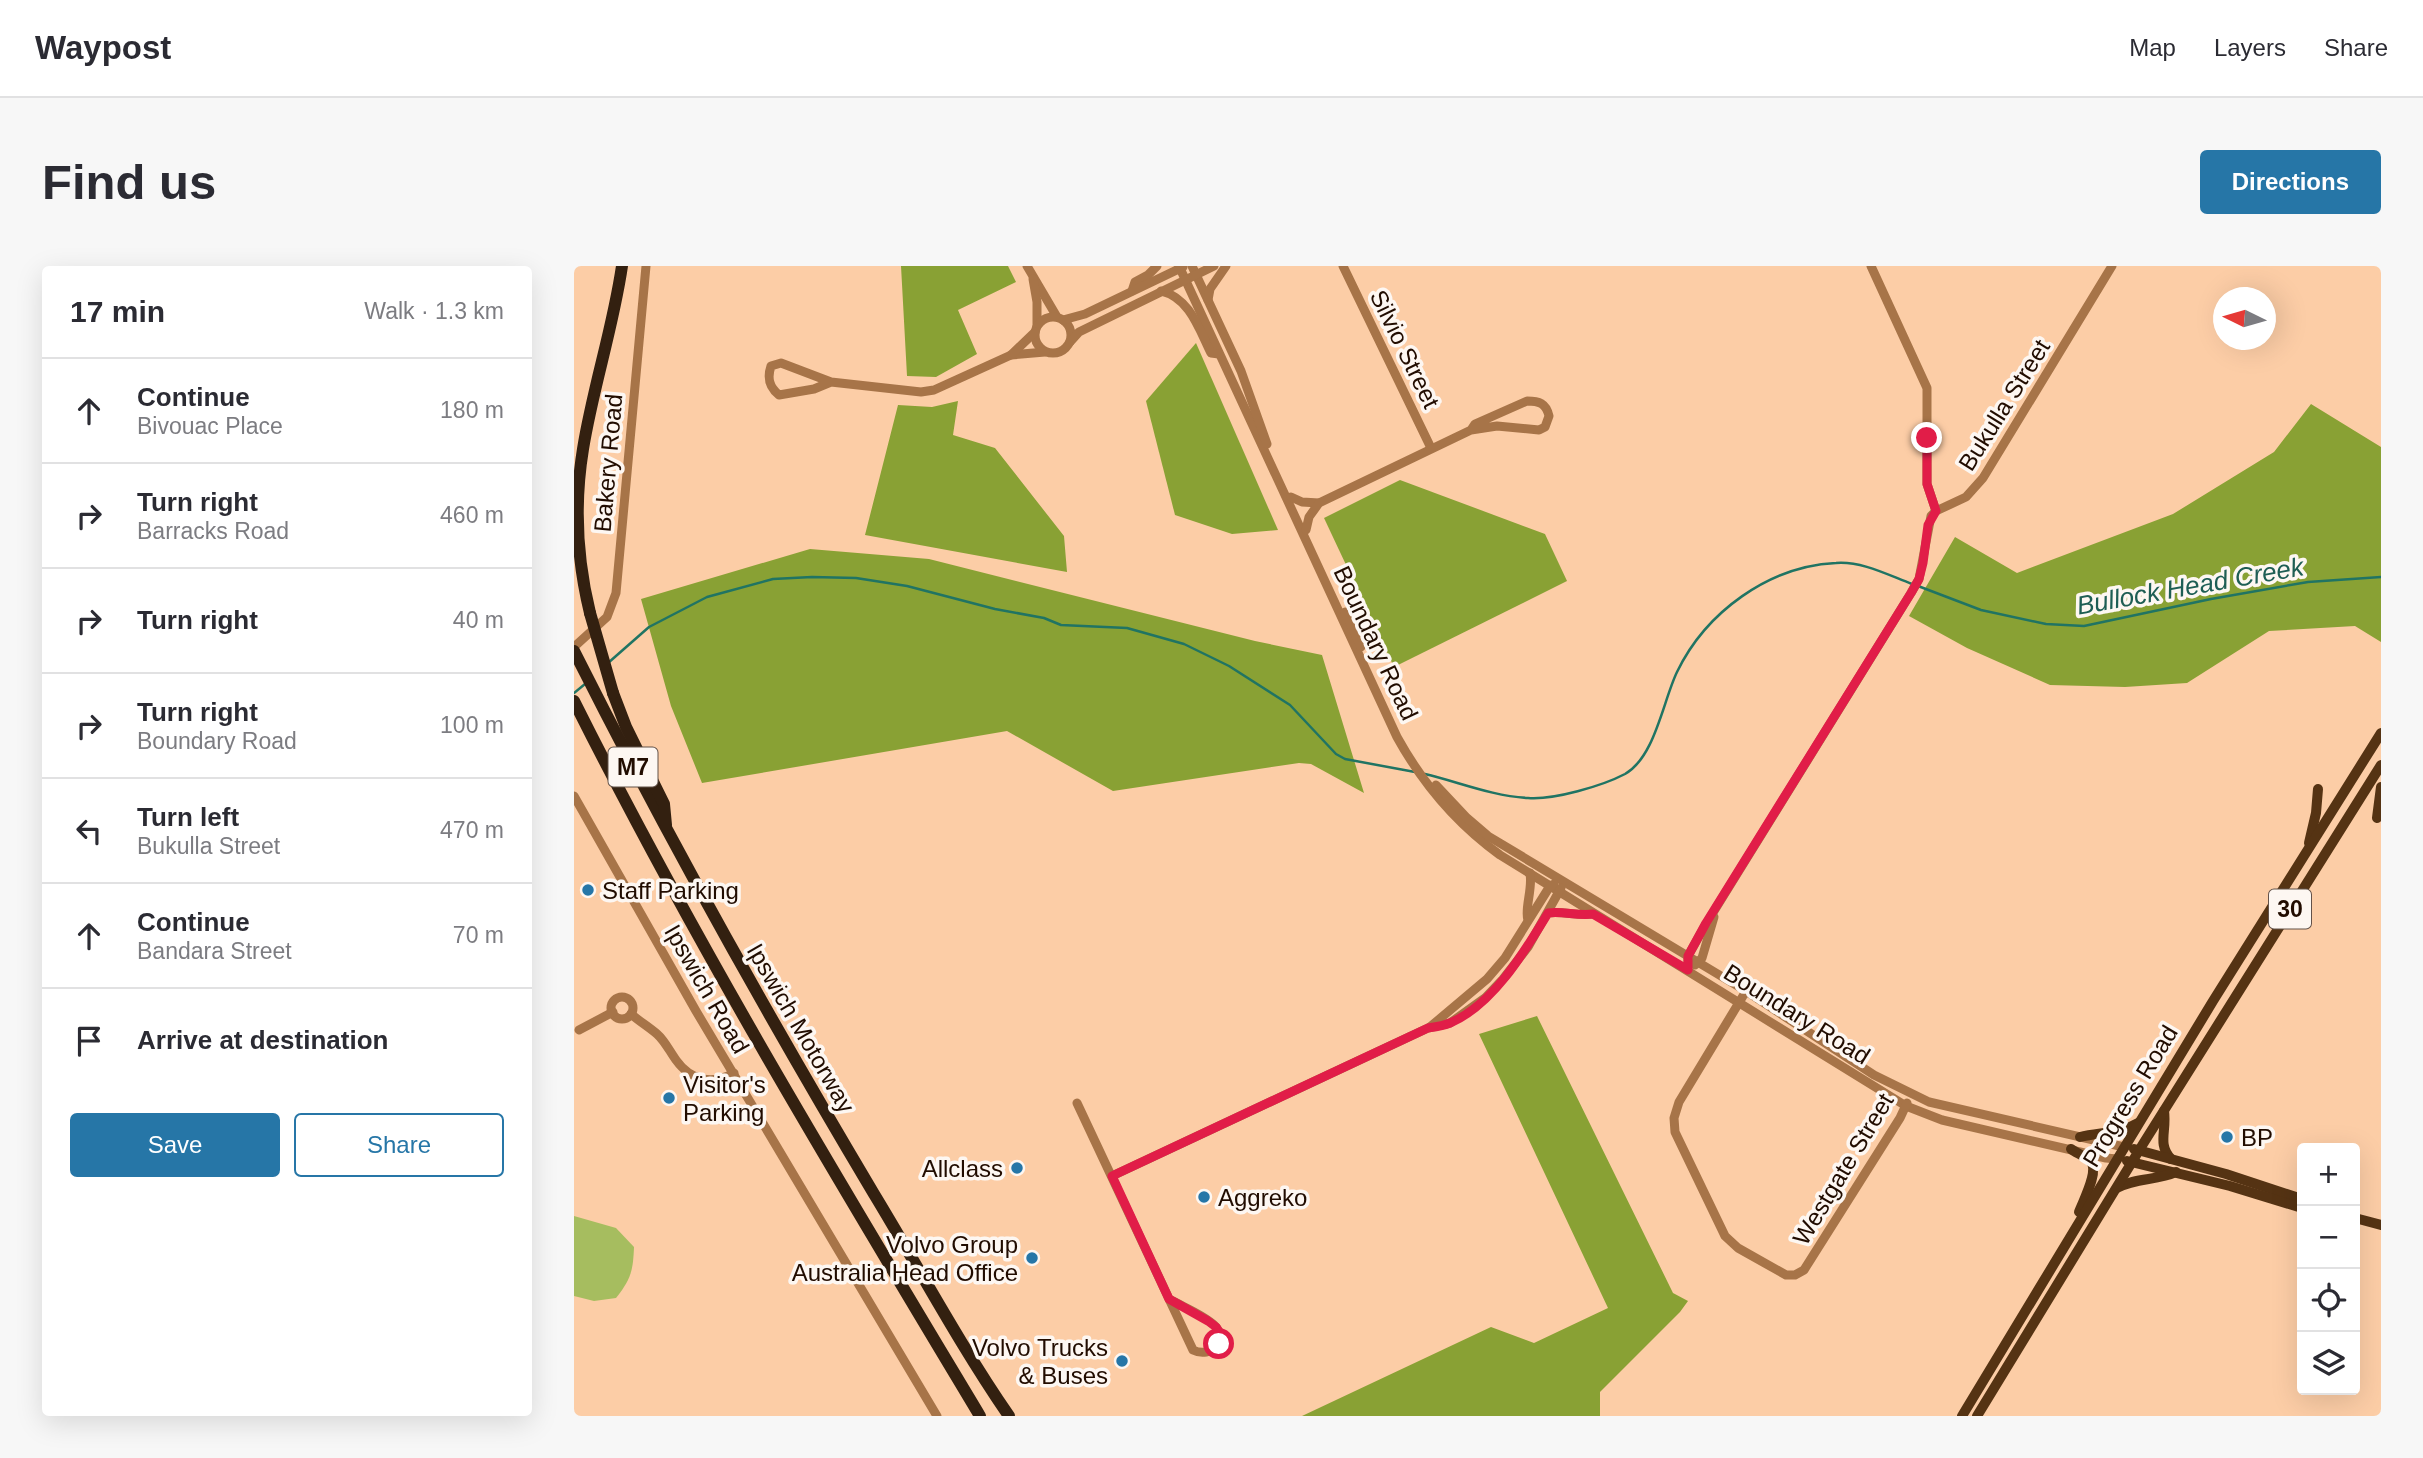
<!DOCTYPE html>
<html lang="en">
<head>
<meta charset="utf-8">
<style>
	body { margin:0; font-family:Helvetica,sans-serif; background:#f7f7f7; color:#2b2b33 }
	.controls { position:absolute; right:21px; bottom:21px; display:grid; overflow:hidden; border-radius:7px; box-shadow:0 7px 28px #0002 }
	.controls button { width:63px; height:63px; display:grid; place-items:center; padding:0; border:0; border-bottom:2px solid #e1e1e2; background:#fff; color:#2b2b33; font:35px sans-serif }
	.compass { position:absolute; left:1639px; top:21px; width:63px; height:63px; border-radius:50%; background:#fff; box-shadow:0 7px 28px #0002; rotate:275deg }
	.stop { position:absolute; width:21px; height:21px; margin:-16px; border:5px solid #e11d48; border-radius:50%; background:#fff }
	.stop.end { background:#e11d48; border-color:#fff; box-shadow:0 2px 7px #0008 }
	.list { margin:0; padding:0; list-style:none }
	h2 { display:flex; justify-content:space-between; align-items:center; height:91px; margin:0; padding:0 28px; font-size:30px }
	h2 small { font-size:23px; font-weight:400; color:#7c7c81 }
	.list li { display:grid; grid-template-columns:46px 1fr auto; gap:21px; align-items:center; box-sizing:border-box; height:105px; padding:0 28px; border-top:2px solid #e1e1e2 }
	.list b { display:block; font-size:26px; white-space:nowrap }
	.list p { margin:0; font-size:23px; white-space:nowrap; color:#7c7c81 }
	.list em { font-size:23px; font-style:normal; color:#7c7c81 }
	.actions { display:flex; gap:14px; padding:21px 28px }
	.actions a { flex:1; padding:16px 0; border:2px solid #2676a7; border-radius:7px; text-align:center; font-size:24px; color:#2676a7 }
	.actions .main { background:#2676a7; color:#fff }
	.icon { flex:none; width:38px; height:38px; fill:none; stroke:currentColor; stroke-width:2; stroke-linecap:round; stroke-linejoin:round }
	.map { position:relative; flex:none; width:1807px; height:1150px; overflow:hidden; border-radius:7px }
	header { display:flex; align-items:center; gap:42px; box-sizing:border-box; height:98px; padding:0 35px; background:#fff; border-bottom:2px solid #e1e1e2 }
	header strong { font-size:33px }
	nav { display:flex; gap:38px; margin-inline-start:auto; font-size:24px }
	.intro { display:flex; align-items:center; justify-content:space-between; box-sizing:border-box; height:168px; padding:0 42px }
	h1 { margin:0; font-size:49px }
	.button { padding:18px 32px; border-radius:7px; background:#2676a7; color:#fff; font-size:24px; font-weight:700 }
	main { display:flex; gap:42px; padding:0 42px }
	aside { flex:1; background:#fff; border-radius:7px; box-shadow:0 7px 28px #0002 }
	.map>svg:first-child { display:block }
	.green { fill:#a6bd5f }
	.forest { fill:#89a134 }
	.lines { fill:none; stroke-linecap:round; stroke-linejoin:round }
	.stream { stroke:#207463; stroke-width:2.5 }
	.minor { stroke:#a77448; stroke-width:9 }
	.major { stroke:#553313; stroke-width:10 }
	.highway { stroke:#332010; stroke-width:12 }
	.highway-bridge { stroke:#332010; stroke-width:12 }
	.route { stroke:#e11d48; stroke-width:9 }
	.poi-dot { fill:#2676a7; stroke:#fdf7f2; stroke-width:2.5 }
	.labels { text-anchor:middle; dominant-baseline:central; stroke-width:7; stroke-linejoin:round; paint-order:stroke }
	.shield { fill:#fdf7f2; stroke:#635249; stroke-width:2 }
	.shield-label { font-size:23px; font-weight:bold; fill:#210c00 }
	.street-label { font-size:24px; fill:#210c00; stroke:#fdf7f2 }
	.poi-label { font-size:24px; fill:#210c00; stroke:#fdf7f2; text-anchor:start }
	.water-label { font-size:26px; font-style:italic; fill:#1e5e54; stroke:#fdf7f2 }
</style>
</head>
<body>
<header>
<strong>Waypost</strong>
<nav><a>Map</a><a>Layers</a><a>Share</a></nav>
</header>
<div class="intro"><h1>Find us</h1><a class="button">Directions</a></div>
<main>
<aside>
<h2>17 min<small>Walk · 1.3 km</small></h2>
<ul class="list">
<li><svg class="icon" aria-label="ahead" viewBox="0 0 24 24"><path d="M12 20V5M6 11l6-6 6 6"/></svg><div><b>Continue</b><p>Bivouac Place</p></div><em>180 m</em></li>
<li><svg class="icon" aria-label="right" viewBox="0 0 24 24"><path d="M7 20v-9h11M14 6l5 5-5 5"/></svg><div><b>Turn right</b><p>Barracks Road</p></div><em>460 m</em></li>
<li><svg class="icon" aria-label="right" viewBox="0 0 24 24"><path d="M7 20v-9h11M14 6l5 5-5 5"/></svg><div><b>Turn right</b></div><em>40 m</em></li>
<li><svg class="icon" aria-label="right" viewBox="0 0 24 24"><path d="M7 20v-9h11M14 6l5 5-5 5"/></svg><div><b>Turn right</b><p>Boundary Road</p></div><em>100 m</em></li>
<li><svg class="icon" aria-label="left" viewBox="0 0 24 24"><path d="M17 20v-9H6M10 6l-5 5 5 5"/></svg><div><b>Turn left</b><p>Bukulla Street</p></div><em>470 m</em></li>
<li><svg class="icon" aria-label="ahead" viewBox="0 0 24 24"><path d="M12 20V5M6 11l6-6 6 6"/></svg><div><b>Continue</b><p>Bandara Street</p></div><em>70 m</em></li>
<li><svg class="icon" aria-label="arrive" viewBox="0 0 24 24"><path d="M6 21V4h12l-3 4 3 4H6"/></svg><div><b>Arrive at destination</b></div></li>
</ul>
<div class="actions"><a class="main">Save</a><a>Share</a></div>
</aside>
<div class="map">
<svg width="1807" height="1150" viewBox="0 0 1807 1150">
	<rect width="100%" height="100%" fill="#fccda6"/>
	<path class="green" d="M0,950L42,962L60,981C59,1005 57,1013 42,1032L20,1035L0,1030Z"/>
	<g class="forest">
		<polygon points="327,0 434,0 442,16 384,44 403,88 362,111 333,110"/>
		<polygon points="622,77 704,264 658,268 601,249 572,135"/>
		<polygon points="384,135 379,169 421,182 490,270 493,306 291,269 324,139 358,141"/>
		<polygon points="1737,138 1807,181 1807,376 1781,360 1695,365 1613,417 1551,421 1476,419 1393,382 1335,350 1381,271 1443,307 1599,248 1700,186"/>
		<polygon points="826,214 971,268 993,315 820,401 750,252"/>
		<polygon points="236,283 355,293 681,375 748,389 790,527 737,498 725,497 539,525 433,465 128,517 97,440 67,333"/>
		<polygon points="963,750 1099,1027 1114,1035 1106,1046 1026,1126 1026,1150 728,1150 917,1061 960,1077 1034,1042 905,768"/>
	</g>
	<g class="lines">
		<g class="stream">
			<polyline points="1344,320 1407,344 1472,358 1510,360 1637,333 1734,316 1807,311"/>
			<polyline points="34,397 75,361 133,331 199,313 238,311 282,312 333,320 421,343 470,352 487,359 553,362 610,378 655,400 716,439 762,488 771,493 841,506"/>
			<polyline points="0,427 11,418"/>
			<path d="M851,508C885,516 918,530 954,532C980,534 1028,520 1051,508C1081,491 1089,435 1103,406C1132,346 1195,300 1262,297C1288,295 1314,309 1338,318"/>
		</g>
		<g class="minor">
			<polyline points="453,0 483,51"/>
			<path d="M605,0L823,471C849,518 883,558 926,589L1332,840L1368,854L1532,892L1543,893"/>
			<polyline points="618,0 667,105 693,178"/>
			<polyline points="769,0 857,182"/>
			<polyline points="1297,0 1353,122 1353,218 1362,245"/>
			<polyline points="459,13 463,36 463,60"/>
			<polyline points="558,25 561,16 574,9 583,0"/>
			<path d="M587,25C616,32 625,63 637,87L645,88"/>
			<polyline points="634,34 636,23 652,0"/>
			<circle cx="479" cy="69" r="18"/>
			<polyline points="489,54 511,48 609,1"/>
			<polyline points="496,76 505,66 640,0"/>
			<polyline points="437,89 471,86"/>
			<path d="M257,116L240,123L205,129C195,121 193,112 197,100L207,97L257,116L347,126L360,124L437,89L461,66"/>
			<polyline points="717,231 728,236 745,237"/>
			<path d="M732,264L735,251L745,237L897,164L901,158L953,135C965,135 972,137 975,150L971,161L965,164L923,160L897,164"/>
			<polyline points="771,346 787,381"/>
			<polyline points="0,381 33,351 42,327 72,0"/>
			<polyline points="862,519 893,552 914,570 1172,725 1300,809 1355,836 1550,881"/>
			<polyline points="0,530 122,745 363,1150"/>
			<path d="M974,647C989,645 1003,650 1019,648"/>
			<path d="M954,654C950,644 959,623 956,607"/>
			<polyline points="1114,695 1114,690 1132,658 1337,327 1345,313 1357,250 1362,245 1392,231 1409,212 1538,0"/>
			<polyline points="1121,699 1128,692 1140,651"/>
			<polyline points="1172,725 1105,836 1100,852 1101,866 1151,970 1164,982 1212,1009 1221,1009 1230,1004 1326,852 1333,837"/>
			<circle cx="48" cy="742" r="11"/>
			<path d="M57,748C65,755 75,761 83,768C91,775 96,786 102,794C117,815 139,819 160,807"/>
			<polyline points="856,761 913,713 931,692 976,620 980,618"/>
			<polyline points="5,764 39,746"/>
			<path d="M503,837L619,1084C637,1093 656,1074 640,1059C628,1048 609,1041 595,1033"/>
			<polyline points="538,910 854,762 876,757 911,732 929,713 954,681 987,622"/>
		</g>
		<g class="major">
			<polyline points="1803,552 1807,521"/>
			<polyline points="1735,577 1742,547 1744,523"/>
			<path d="M1590,845C1593,865 1583,878 1597,893"/>
			<path d="M1506,871C1526,866 1546,868 1564,857"/>
			<path d="M1497,883C1502,887 1513,891 1517,896C1525,906 1509,935 1505,946"/>
			<polyline points="1560,883 1652,908 1728,933"/>
			<polyline points="1553,895 1656,920 1728,942"/>
			<path d="M1543,922C1562,911 1583,915 1602,906"/>
			<polyline points="1781,952 1807,959"/>
			<polyline points="1388,1150 1639,735 1807,467"/>
			<polyline points="1403,1150 1569,878 1807,499"/>
		</g>
		<g class="highway">
			<path d="M16,347C3,294 0,238 9,183C19,121 39,62 48,0"/>
			<path d="M0,385C93,570 194,750 300,928C345,1002 386,1079 435,1150"/>
			<polyline points="39,427 52,461 90,538 92,559"/>
			<path d="M0,435C123,681 265,915 406,1150"/>
		</g>
		<polyline class="highway-bridge" points="16,347 39,427"/>
	</g>
	<g class="lines">
		<path class="route" d="M645,1078L647,1069L642,1061L634,1055L595,1033L538,910L854,762C861,761 869,760 876,757C919,739 951,685 974,647C989,645 1003,650 1019,648L1114,704V690L1132,657L1337,327L1345,313L1349,297L1354,259L1362,245L1353,218V172"/>
	</g>
	<g class="poi-dot">
		<circle cx="14" cy="624" r="7"/>
		<circle cx="95" cy="832" r="7"/>
		<circle cx="1653" cy="871" r="7"/>
		<circle cx="443" cy="902" r="7"/>
		<circle cx="630" cy="931" r="7"/>
		<circle cx="458" cy="992" r="7"/>
		<circle cx="548" cy="1095" r="7"/>
	</g>
	<g class="labels">
		<g class="shield">
			<rect x="34.5" y="481.5" width="49" height="39" rx="5"/>
			<rect x="1695" y="623.5" width="42" height="39" rx="5"/>
		</g>
		<g class="shield-label">
			<text x="59" y="501">M7</text>
			<text x="1716" y="643">30</text>
		</g>
		<g class="street-label">
			<text transform="translate(831 83) rotate(64)">Silvio Street</text>
			<text transform="translate(1430 139) rotate(-58)">Bukulla Street</text>
			<text transform="translate(34 197) rotate(-85)">Bakery Road</text>
			<text transform="translate(802 377) rotate(65)">Boundary Road</text>
			<text transform="translate(133 723) rotate(60)">Ipswich Road</text>
			<text transform="translate(1223 748) rotate(32)">Boundary Road</text>
			<text transform="translate(227 762) rotate(60)">Ipswich Motorway</text>
			<text transform="translate(1556 830) rotate(-59)">Progress Road</text>
			<text transform="translate(1269 903) rotate(-59)">Westgate Street</text>
		</g>
		<g class="poi-label">
			<text x="28" y="624">Staff Parking</text>
			<text x="109" y="818">Visitor's<tspan x="109" dy="28">Parking</tspan></text>
			<text x="1667" y="871">BP</text>
			<text x="429" y="902" text-anchor="end">Allclass</text>
			<text x="644" y="931">Aggreko</text>
			<text x="444" y="978" text-anchor="end">Volvo Group<tspan x="444" dy="28">Australia Head Office</tspan></text>
			<text x="534" y="1081" text-anchor="end">Volvo Trucks<tspan x="534" dy="28">&amp; Buses</tspan></text>
		</g>
		<g class="water-label">
			<text transform="translate(1616 320) rotate(-10)">Bullock Head Creek</text>
		</g>
	</g>
</svg>
<div class="controls">
<button>+</button>
<button>−</button>
<button><svg class="icon" aria-label="locate" viewBox="0 0 24 24"><circle cx="12" cy="12" r="6"/><path d="M12 2v4M12 18v4M2 12h4M18 12h4"/></svg></button>
<button><svg class="icon" aria-label="layers" viewBox="0 0 24 24"><path d="M12 4l9 5-9 5-9-5zM3 14l9 5 9-5"/></svg></button>
</div>
<svg class="compass" viewBox="-18 -18 36 36"><path d="M0-13l5 13h-10z" fill="#e53935"/><path d="M0 13l5-13h-10z" fill="#7c7c81"/></svg>
<div class="stop" style="left:645px;top:1078px"></div>
<div class="stop end" style="left:1353px;top:172px"></div>
</div>
</main>
</body>
</html>
